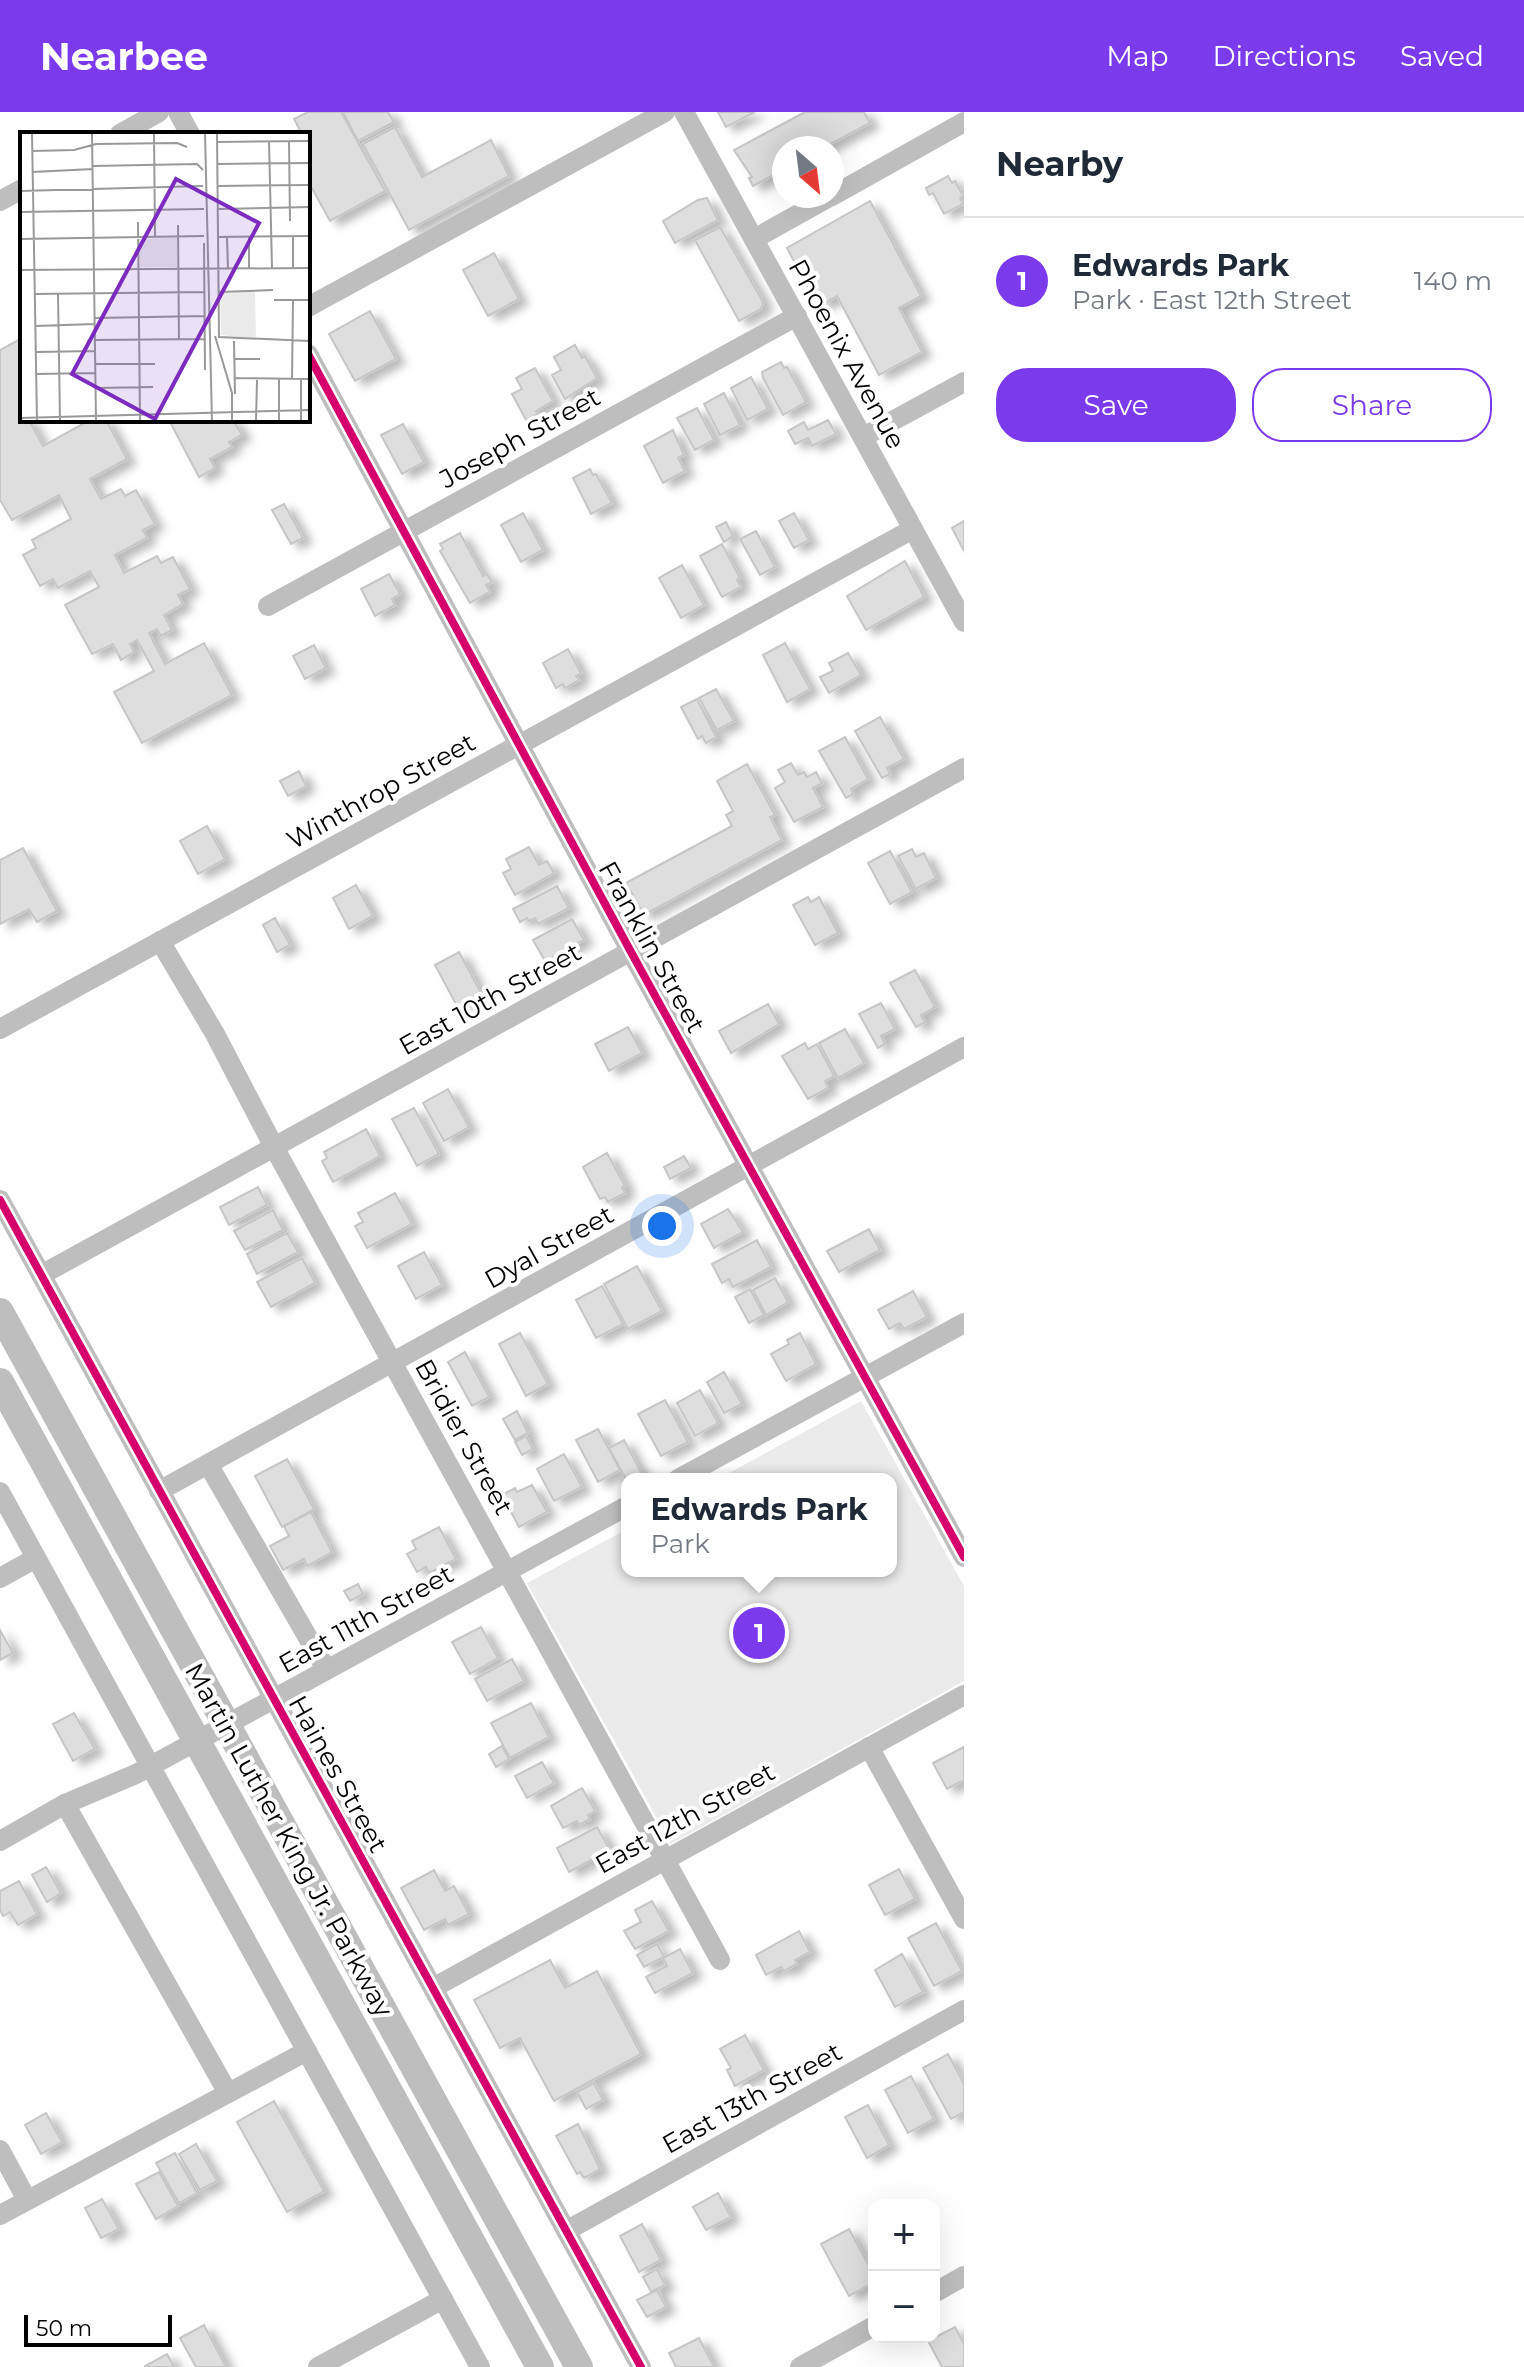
<!DOCTYPE html>
<html lang="en">
<head>
<meta charset="utf-8">
<style>
	body { margin:0; font-family:Montserrat,sans-serif; background:#f6f6f7; color:#1f2937 }
	.controls { position:absolute; right:24px; bottom:24px; display:grid; overflow:hidden; border-radius:16px; box-shadow:0 8px 32px #0002 }
	.controls button { width:72px; height:72px; display:grid; place-items:center; padding:0; border:0; border-bottom:2px solid #e0e1e3; background:#fff; color:#1f2937; font:40px sans-serif }
	.compass { position:absolute; left:772px; top:24px; width:72px; height:72px; border-radius:50%; background:#fff; box-shadow:0 8px 32px #0002; rotate:152deg }
	.scale { position:absolute; left:24px; bottom:20px; width:148px; box-sizing:border-box; padding-left:8px; border:4px solid #000; border-top:0; font-size:22px; line-height:28px; white-space:nowrap; color:#000; -webkit-text-stroke:6px #fff; paint-order:stroke }
	.you { position:absolute; left:662px; top:1114px; width:28px; height:28px; margin:-20px; border:6px solid #fff; border-radius:50%; background:#1a73e8; box-shadow:0 0 0 12px #1a73e833 }
	.badge { display:grid; place-items:center; width:52px; height:52px; border-radius:50%; background:#7c3aed; color:#fff; font-size:26px; font-weight:700 }
	.pin { position:absolute; translate:-50% -50%; border:4px solid #fff; box-shadow:0 2px 8px #0006 }
	.popup { position:absolute; left:621px; top:1361px; width:276px; height:104px; box-sizing:border-box; display:grid; place-content:center; border-radius:16px; background:#fff; filter:drop-shadow(0 2px 6px #0005); font-size:26px; white-space:nowrap; color:#747a83 }
	.popup b { font-size:30px; color:#1f2937 }
	.popup::after { content:''; position:absolute; left:50%; top:100%; margin-left:-16px; border:16px solid transparent; border-top-color:#fff }
	.list { margin:0; padding:0; list-style:none }
	h2 { display:flex; justify-content:space-between; align-items:center; height:104px; margin:0; padding:0 32px; font-size:34px }
	h2 small { font-size:26px; font-weight:400; color:#747a83 }
	.list li { display:grid; grid-template-columns:52px 1fr auto; gap:24px; align-items:center; box-sizing:border-box; height:128px; padding:0 32px; border-top:2px solid #e0e1e3 }
	.list b { display:block; font-size:30px; white-space:nowrap }
	.list p { margin:0; font-size:26px; white-space:nowrap; color:#747a83 }
	.list em { font-size:26px; font-style:normal; color:#747a83 }
	.actions { display:flex; gap:16px; padding:24px 32px }
	.actions a { flex:1; padding:18px 0; border:2px solid #7c3aed; border-radius:32px; text-align:center; font-size:28px; color:#7c3aed }
	.actions .main { background:#7c3aed; color:#fff }
	.map { position:relative; flex:none; width:964px; height:2255px; overflow:hidden }
	header { display:flex; align-items:center; gap:48px; box-sizing:border-box; height:112px; padding:0 40px; background:#7c3aed; color:#fff }
	header strong { font-size:38px }
	nav { display:flex; gap:44px; margin-inline-start:auto; font-size:28px }
	main { display:flex }
	aside { flex:1; background:#fff }
	.map>svg:first-child { display:block }
	.green { fill:#ebebeb }
	.building { fill:#dedede; stroke:#c6c6c6; stroke-width:2; filter:url(#shadow) }
	.lines { fill:none; stroke-linecap:round; stroke-linejoin:round }
	.minor { stroke:#bebebe; stroke-width:20 }
	.highway { stroke:#bebebe; stroke-width:28 }
	.cycleway-casing { stroke:#fff; stroke-width:13 }
	.cycleway { stroke:#d6006c; stroke-width:8 }
	.labels { text-anchor:middle; dominant-baseline:central; stroke-width:8; stroke-linejoin:round; paint-order:stroke }
	.street-label { font-size:26px; fill:#000; stroke:#fff }
	.inset-road { fill:none; stroke:#999; stroke-width:2 }
	.view { fill:#7b2cbf; fill-opacity:0.15; stroke:#7b2cbf; stroke-width:4 }
	.inset-edge { fill:none; stroke:#000; stroke-width:4 }
</style>
</head>
<body>
<header>
<strong>Nearbee</strong>
<nav><a>Map</a><a>Directions</a><a>Saved</a></nav>
</header>
<main>
<div class="map">
<svg width="964" height="2255" viewBox="0 0 964 2255">
	<defs>
		<filter id="shadow"><feDropShadow dx="9" dy="5" stdDeviation="4" flood-color="#0004"/></filter>
	</defs>
	<rect width="100%" height="100%" fill="#fff"/>
	<polygon class="green" points="861,1289 964,1474 964,1569 671,1732 527,1471 627,1417 627,1459 891,1459 891,1367 718,1367"/>
	<g class="building">
		<polygon points="308,0 341,0 385,79 330,109 308,69 308,22 302,22 294,7"/>
		<polygon points="343,0 388,0 394,10 358,29"/>
		<polygon points="718,0 755,0 726,15"/>
		<polygon points="805,0 864,0 870,11 823,36 784,36 784,57 753,74 749,66 752,65 734,38"/>
		<polygon points="395,15 422,65 491,28 509,64 409,118 363,32"/>
		<polygon points="948,64 952,71 955,69 963,84 960,86 963,92 944,102 933,81 929,83 926,76"/>
		<polygon points="707,86 718,108 675,131 663,109 698,88"/>
		<polygon points="870,89 921,184 899,196 922,240 879,263 837,184 822,193 812,174 808,176 787,136"/>
		<polygon points="720,115 763,190 761,197 739,209 695,128"/>
		<polygon points="494,141 519,187 488,204 463,158"/>
		<polygon points="370,199 396,247 355,269 329,222"/>
		<polygon points="22,226 22,308 29,308 43,334 90,308 106,308 127,347 90,367 101,387 121,377 125,384 136,378 155,412 143,418 147,426 115,443 124,461 157,444 161,451 173,445 190,477 178,483 183,492 164,503 172,518 161,524 157,517 149,521 165,552 204,531 232,583 142,631 114,580 154,559 137,528 130,532 134,540 121,548 113,532 92,542 65,493 99,475 90,459 58,476 53,467 40,474 23,443 36,436 32,428 71,407 59,383 12,408 0,388 0,238"/>
		<polygon points="575,233 582,246 585,244 597,266 565,287 552,263 561,258 554,245"/>
		<polygon points="781,250 784,256 787,255 806,290 783,303 763,266 762,260"/>
		<polygon points="535,256 553,289 536,299 538,302 526,308 512,282 522,277 516,266"/>
		<polygon points="751,265 768,297 747,308 731,276"/>
		<polygon points="724,281 740,313 720,323 704,292"/>
		<polygon points="697,296 714,328 695,338 677,306"/>
		<polygon points="169,308 233,308 242,323 229,330 232,335 210,347 215,356 199,365"/>
		<polygon points="828,308 836,322 812,334 808,326 795,332 788,319 804,310 808,318"/>
		<polygon points="403,312 424,350 402,362 381,323"/>
		<polygon points="673,318 684,343 678,346 685,359 663,371 644,334"/>
		<polygon points="590,357 593,363 596,362 612,391 591,402 573,366"/>
		<polygon points="284,392 303,426 291,432 272,398"/>
		<polygon points="523,401 543,438 521,450 501,413"/>
		<polygon points="794,401 809,428 794,436 779,409"/>
		<polygon points="964,409 964,439 952,416"/>
		<polygon points="726,410 733,424 724,430 716,415"/>
		<polygon points="756,419 775,455 760,463 740,427"/>
		<polygon points="460,421 483,464 487,462 492,470 486,473 490,480 470,491 440,439 443,437 440,432"/>
		<polygon points="722,432 740,466 737,468 741,475 722,485 700,444"/>
		<polygon points="905,449 924,485 866,518 847,484"/>
		<polygon points="682,453 704,493 681,506 659,466"/>
		<polygon points="389,462 400,482 392,487 395,493 375,504 361,477"/>
		<polygon points="785,531 810,577 787,590 763,543"/>
		<polygon points="314,533 326,556 305,567 293,544"/>
		<polygon points="568,537 581,561 576,564 579,568 565,576 563,572 556,576 543,551"/>
		<polygon points="848,541 861,563 829,581 820,565 833,559 829,551"/>
		<polygon points="716,577 734,609 717,618 699,586"/>
		<polygon points="697,587 716,625 706,631 702,624 698,627 681,595"/>
		<polygon points="880,605 904,647 887,656 890,662 882,666 855,619"/>
		<polygon points="845,625 868,667 851,677 853,682 846,686 819,639"/>
		<polygon points="791,651 798,663 804,660 807,665 816,660 822,671 813,676 823,695 794,710 775,676 785,670 778,658"/>
		<polygon points="747,652 775,703 770,705 782,728 644,803 626,771 732,714 726,703 733,699 717,669"/>
		<polygon points="299,659 306,674 288,684 280,669"/>
		<polygon points="207,714 225,747 198,762 180,729"/>
		<polygon points="529,735 539,753 547,749 554,761 515,783 503,761 511,757 506,747"/>
		<polygon points="23,736 57,799 37,810 29,797 0,812 0,748"/>
		<polygon points="912,737 916,745 924,741 936,766 916,777 898,744"/>
		<polygon points="890,739 912,780 890,792 868,751"/>
		<polygon points="356,773 373,804 349,817 333,786"/>
		<polygon points="557,774 569,796 538,812 535,806 529,809 527,806 520,810 513,797"/>
		<polygon points="808,785 811,790 819,785 838,821 815,833 793,793"/>
		<polygon points="275,806 290,833 277,840 263,813"/>
		<polygon points="572,807 584,828 569,836 571,840 561,845 559,842 545,849 533,828"/>
		<polygon points="459,840 481,881 457,894 435,853"/>
		<polygon points="915,858 935,895 921,903 925,910 916,915 890,871"/>
		<polygon points="881,891 895,917 881,924 885,932 878,936 859,902"/>
		<polygon points="768,892 779,912 731,941 719,919"/>
		<polygon points="628,915 642,941 609,959 595,932"/>
		<polygon points="845,917 864,951 838,966 819,931"/>
		<polygon points="805,931 808,937 817,932 834,964 825,969 828,976 808,987 782,944"/>
		<polygon points="448,977 469,1015 444,1029 423,991"/>
		<polygon points="414,996 439,1042 417,1054 392,1007"/>
		<polygon points="366,1017 380,1044 333,1070 322,1049 327,1046 324,1040"/>
		<polygon points="607,1041 625,1074 622,1075 625,1081 608,1090 605,1085 600,1087 583,1055"/>
		<polygon points="684,1044 691,1056 670,1067 664,1055"/>
		<polygon points="258,1075 267,1093 229,1113 220,1095"/>
		<polygon points="395,1081 412,1112 367,1136 355,1114 363,1110 358,1101"/>
		<polygon points="728,1097 743,1120 714,1136 701,1112"/>
		<polygon points="273,1098 283,1118 245,1138 234,1119"/>
		<polygon points="869,1117 880,1138 839,1160 827,1139"/>
		<polygon points="287,1121 298,1140 257,1162 247,1142"/>
		<polygon points="757,1128 771,1155 733,1175 729,1167 722,1171 712,1152"/>
		<polygon points="424,1140 442,1173 416,1187 398,1154"/>
		<polygon points="302,1146 315,1171 271,1195 257,1170"/>
		<polygon points="637,1154 662,1199 628,1217 604,1172"/>
		<polygon points="775,1166 788,1190 766,1203 753,1178"/>
		<polygon points="602,1174 623,1212 596,1226 576,1188"/>
		<polygon points="750,1177 764,1203 749,1211 735,1185"/>
		<polygon points="913,1179 927,1205 904,1217 900,1211 889,1217 878,1198"/>
		<polygon points="520,1221 548,1272 526,1284 499,1232"/>
		<polygon points="800,1221 816,1252 786,1269 771,1242 789,1232 787,1228"/>
		<polygon points="465,1240 489,1285 472,1294 448,1250"/>
		<polygon points="724,1260 742,1292 724,1301 707,1270"/>
		<polygon points="700,1278 718,1311 695,1324 677,1291"/>
		<polygon points="665,1288 688,1330 661,1344 638,1302"/>
		<polygon points="517,1299 528,1321 515,1328 503,1307"/>
		<polygon points="598,1317 620,1358 598,1370 576,1328"/>
		<polygon points="526,1324 533,1337 522,1343 515,1330"/>
		<polygon points="624,1328 643,1364 638,1367 627,1367 627,1369 609,1336"/>
		<polygon points="564,1342 582,1375 554,1389 537,1357"/>
		<polygon points="287,1347 314,1397 282,1415 255,1364"/>
		<polygon points="532,1373 547,1400 519,1415 502,1383 515,1376 517,1380"/>
		<polygon points="311,1400 332,1440 307,1454 304,1447 283,1458 270,1434 289,1424 284,1414"/>
		<polygon points="439,1415 456,1447 429,1461 426,1455 417,1460 407,1442 416,1437 412,1429"/>
		<polygon points="358,1472 363,1482 350,1489 344,1479"/>
		<polygon points="481,1515 498,1546 470,1562 452,1530"/>
		<polygon points="0,1518 13,1541 0,1548"/>
		<polygon points="512,1547 524,1569 487,1589 475,1567"/>
		<polygon points="531,1591 549,1625 510,1646 491,1611"/>
		<polygon points="74,1601 95,1637 73,1649 53,1612"/>
		<polygon points="502,1634 509,1647 496,1655 489,1642"/>
		<polygon points="964,1635 964,1668 947,1677 933,1651"/>
		<polygon points="542,1650 554,1671 527,1686 515,1664"/>
		<polygon points="582,1676 595,1699 588,1703 590,1707 579,1713 577,1709 563,1716 551,1694"/>
		<polygon points="597,1715 610,1738 569,1760 557,1736"/>
		<polygon points="46,1755 61,1781 47,1790 32,1763"/>
		<polygon points="899,1757 915,1787 885,1803 869,1773"/>
		<polygon points="434,1758 445,1779 454,1774 469,1802 448,1813 445,1807 424,1818 401,1776"/>
		<polygon points="19,1769 37,1802 18,1813 10,1800 3,1804 0,1798 0,1779"/>
		<polygon points="652,1789 669,1819 635,1837 624,1819 641,1810 635,1798"/>
		<polygon points="936,1811 962,1859 934,1874 908,1826"/>
		<polygon points="799,1819 810,1840 795,1848 797,1852 784,1859 781,1855 766,1863 756,1843"/>
		<polygon points="657,1832 664,1845 644,1855 637,1843"/>
		<polygon points="680,1837 693,1861 655,1881 646,1865 667,1854 663,1846"/>
		<polygon points="902,1842 923,1880 895,1895 875,1858"/>
		<polygon points="550,1848 565,1876 597,1859 641,1942 554,1989 520,1926 500,1936 474,1888"/>
		<polygon points="745,1923 764,1958 735,1974 727,1958 731,1956 720,1937"/>
		<polygon points="948,1942 964,1972 964,2000 951,2007 923,1956"/>
		<polygon points="911,1964 934,2007 908,2021 885,1978"/>
		<polygon points="594,1971 603,1988 586,1997 577,1980"/>
		<polygon points="274,1989 324,2079 287,2100 237,2010"/>
		<polygon points="868,1993 889,2033 867,2046 845,2005"/>
		<polygon points="46,2001 62,2030 41,2042 25,2013"/>
		<polygon points="578,2012 600,2057 584,2066 580,2060 577,2062 556,2024"/>
		<polygon points="196,2032 217,2069 200,2078 179,2042"/>
		<polygon points="175,2041 197,2081 179,2091 156,2051"/>
		<polygon points="159,2060 178,2094 156,2107 136,2072"/>
		<polygon points="718,2081 731,2105 706,2118 693,2095"/>
		<polygon points="102,2087 119,2117 101,2126 85,2096"/>
		<polygon points="642,2112 661,2148 639,2160 620,2124"/>
		<polygon points="849,2117 874,2163 874,2170 849,2184 821,2132"/>
		<polygon points="657,2157 665,2173 651,2180 643,2165"/>
		<polygon points="657,2178 666,2195 647,2205 637,2188"/>
		<polygon points="204,2213 226,2255 196,2255 180,2226"/>
		<polygon points="955,2215 964,2232 964,2255 942,2255 928,2229"/>
		<polygon points="699,2226 714,2255 676,2255 669,2241"/>
		<polygon points="167,2242 174,2255 145,2255 145,2254"/>
	</g>
	<g class="lines">
		<g class="minor">
			<polyline points="178,0 190,22"/>
			<polyline points="684,0 964,510"/>
			<polyline points="120,22 159,0"/>
			<polyline points="832,84 964,10"/>
			<polyline points="0,89 22,77"/>
			<polyline points="754,127 831,84"/>
			<polyline points="308,195 665,0"/>
			<polyline points="308,242 631,840 964,1445"/>
			<polyline points="863,325 964,270"/>
			<polyline points="268,494 797,204"/>
			<polyline points="160,829 215,922 274,1035 720,1848"/>
			<polyline points="0,917 913,417"/>
			<polyline points="0,1088 641,2255"/>
			<polyline points="41,1163 964,656"/>
			<polyline points="208,1352 326,1557"/>
			<polyline points="678,1367 964,1211"/>
			<polyline points="159,1379 964,935"/>
			<polyline points="0,1380 480,2255"/>
			<polyline points="0,1466 36,1446"/>
			<polyline points="869,1635 964,1807"/>
			<polyline points="65,1692 228,1981"/>
			<polyline points="0,1729 65,1692 136,1662 627,1394"/>
			<polyline points="433,1876 964,1583"/>
			<polyline points="0,2038 27,2088"/>
			<polyline points="0,2103 307,1939"/>
			<polyline points="566,2119 964,1898"/>
			<polyline points="934,2181 964,2164"/>
			<polyline points="318,2255 443,2187"/>
			<polyline points="800,2255 874,2214"/>
		</g>
		<g class="highway">
			<polyline points="0,1200 579,2255"/>
			<polyline points="0,1270 540,2255"/>
		</g>
		<g class="cycleway-casing">
			<g id="cycleway">
				<polyline points="308,242 631,840 964,1445"/>
				<polyline points="0,1088 641,2255"/>
			</g>
		</g>
		<use href="#cycleway" class="cycleway"/>
	</g>
	<g class="labels">
		<g class="street-label">
			<text transform="translate(847 242) rotate(61)">Phoenix Avenue</text>
			<text transform="translate(520 326) rotate(-29)">Joseph Street</text>
			<text transform="translate(381 679) rotate(-29)">Winthrop Street</text>
			<text transform="translate(652 835) rotate(61)">Franklin Street</text>
			<text transform="translate(490 887) rotate(-29)">East 10th Street</text>
			<text transform="translate(549 1135) rotate(-29)">Dyal Street</text>
			<text transform="translate(464 1325) rotate(61)">Bridier Street</text>
			<text transform="translate(366 1507) rotate(-29)">East 11th Street</text>
			<text transform="translate(338 1662) rotate(61)">Haines Street</text>
			<text transform="translate(685 1706) rotate(-29)">East 12th Street</text>
			<text transform="translate(289 1728) rotate(61)">Martin Luther King Jr. Parkway</text>
			<text transform="translate(752 1986) rotate(-29)">East 13th Street</text>
		</g>
	</g>
	<g transform="translate(20 20)">
		<rect width="290" height="290" fill="#fff"/>
		<path d="M157,106V135H120L119,107ZM235,160L236,207L201,203L200,161Z" fill="#ebebeb"/>
		<path class="inset-road" d="M12,1L17,289M72,1L76,289M134,1L135,105M185,1L192,289M197,1L199,205L290,209M249,9L252,136M269,9L270,89M197,10L290,9M12,19L54,18L76,12L157,11L167,15M197,32L290,31M73,34L177,32L183,38M12,40L73,37M197,54L290,53M0,59L183,54M198,77L290,75M0,80L184,77M118,90L120,289M158,93L159,207M273,104V136M198,105L290,104M207,105L208,137M229,105V137M0,107L184,104M184,111L185,238M0,138L290,136M199,160L253,158M14,162L184,160M38,162L40,289M254,168H290M75,186L185,184M15,194L75,192M195,204L212,261V289M75,208L185,207M214,209L215,262M16,220L75,219M215,227H240M76,232H135M16,242L76,241M215,246L290,247M272,247L273,168M76,256L133,255M0,286L290,278M236,289L237,248M259,289V247M281,289V248"/>
		<path class="view" d="M156,47L239,91L135,287L52,242Z"/>
		<rect width="290" height="290" class="inset-edge"/>
	</g>
</svg>
<div class="controls">
<button>+</button>
<button>−</button>
</div>
<svg class="compass" viewBox="-18 -18 36 36"><path d="M0-13l5 13h-10z" fill="#e53935"/><path d="M0 13l5-13h-10z" fill="#747a83"/></svg>
<div class="scale">50 m</div>
<div class="you"></div>
<div class="pin badge" style="left:759px;top:1521px">1</div>
<div class="popup"><b>Edwards Park</b>Park</div>
</div>
<aside>
<h2>Nearby<small></small></h2>
<ul class="list">
<li><span class="badge">1</span><div><b>Edwards Park</b><p>Park · East 12th Street</p></div><em>140 m</em></li>
</ul>
<div class="actions"><a class="main">Save</a><a>Share</a></div>
</aside>
</main>
</body>
</html>
